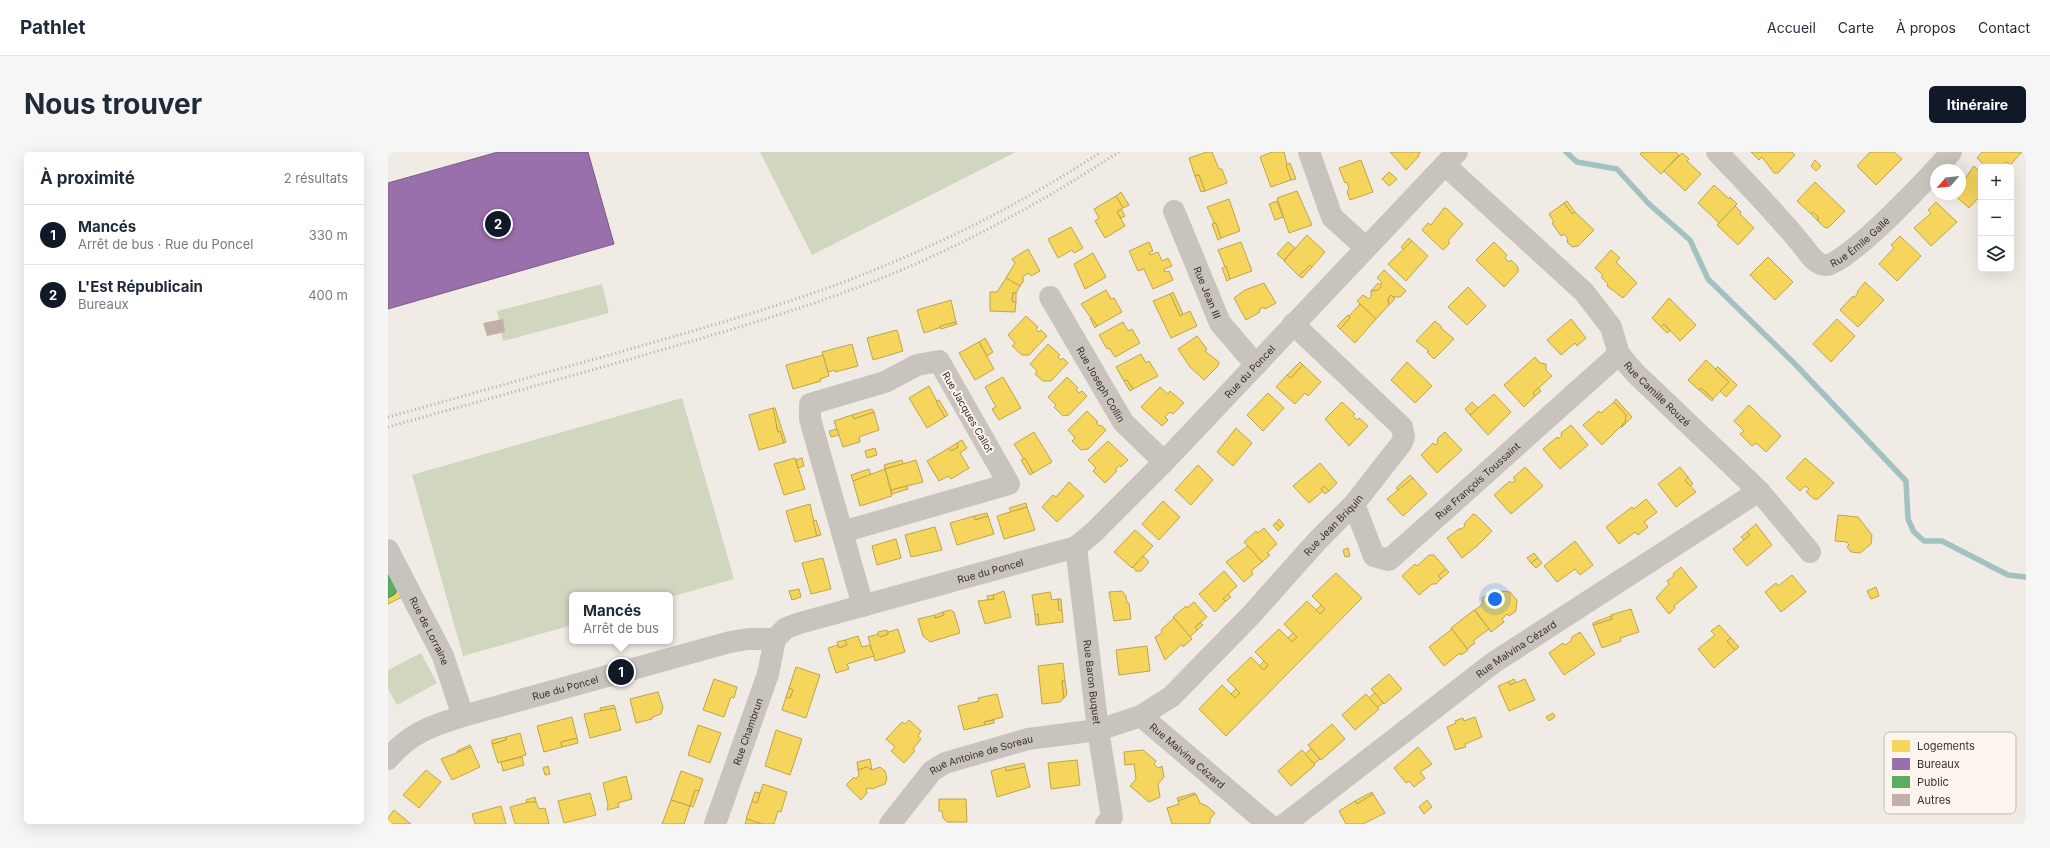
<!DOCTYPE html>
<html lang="fr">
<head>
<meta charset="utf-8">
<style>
	body { margin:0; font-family:Inter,sans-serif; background:#f6f6f7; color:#1f2937 }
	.controls { position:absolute; right:12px; top:12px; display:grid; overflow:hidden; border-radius:6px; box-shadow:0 4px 16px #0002 }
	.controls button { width:36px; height:36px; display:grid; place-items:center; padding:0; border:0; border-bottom:1px solid #e0e1e3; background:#fff; color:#1f2937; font:20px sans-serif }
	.compass { position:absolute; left:1542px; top:12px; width:36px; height:36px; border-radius:50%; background:#fff; box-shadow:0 4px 16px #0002; rotate:242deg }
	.you { position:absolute; left:1107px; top:447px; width:14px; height:14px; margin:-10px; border:3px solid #fff; border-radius:50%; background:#1a73e8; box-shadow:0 0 0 6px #1a73e833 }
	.badge { display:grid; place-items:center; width:26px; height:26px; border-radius:50%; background:#111827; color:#fff; font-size:13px; font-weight:700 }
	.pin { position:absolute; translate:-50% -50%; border:2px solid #fff; box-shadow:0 1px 4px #0006 }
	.popup { position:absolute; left:181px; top:440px; width:104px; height:52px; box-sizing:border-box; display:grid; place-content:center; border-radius:6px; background:#fff; filter:drop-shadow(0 1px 3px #0005); font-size:13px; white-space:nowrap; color:#747a83 }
	.popup b { font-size:15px; color:#1f2937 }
	.popup::after { content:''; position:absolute; left:50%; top:100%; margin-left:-8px; border:8px solid transparent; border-top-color:#fff }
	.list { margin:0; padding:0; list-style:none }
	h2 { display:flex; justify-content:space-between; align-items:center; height:52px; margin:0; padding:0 16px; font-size:17px }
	h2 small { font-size:13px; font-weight:400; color:#747a83 }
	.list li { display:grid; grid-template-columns:26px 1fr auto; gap:12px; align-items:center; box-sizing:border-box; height:60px; padding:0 16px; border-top:1px solid #e0e1e3 }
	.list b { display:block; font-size:15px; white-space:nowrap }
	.list p { margin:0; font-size:13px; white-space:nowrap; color:#747a83 }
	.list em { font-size:13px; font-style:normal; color:#747a83 }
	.icon { flex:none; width:22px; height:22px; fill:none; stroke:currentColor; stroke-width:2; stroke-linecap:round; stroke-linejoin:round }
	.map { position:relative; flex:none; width:1638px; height:672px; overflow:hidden; border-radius:6px }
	header { display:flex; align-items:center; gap:24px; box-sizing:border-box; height:56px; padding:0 20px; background:#fff; border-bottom:1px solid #e0e1e3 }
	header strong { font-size:19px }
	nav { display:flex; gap:22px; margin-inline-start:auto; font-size:14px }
	.intro { display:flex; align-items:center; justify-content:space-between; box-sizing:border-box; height:96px; padding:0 24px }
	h1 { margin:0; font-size:28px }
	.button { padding:10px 18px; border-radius:6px; background:#111827; color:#fff; font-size:14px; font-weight:700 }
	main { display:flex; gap:24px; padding:0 24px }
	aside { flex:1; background:#fff; border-radius:6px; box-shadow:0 4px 16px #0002 }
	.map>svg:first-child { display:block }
	.green { fill:#d1d6bf }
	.homes { fill:#f6d55c; stroke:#bea44d }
	.offices { fill:#9970ab; stroke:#7d5d85 }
	.public { fill:#5aae61; stroke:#518851 }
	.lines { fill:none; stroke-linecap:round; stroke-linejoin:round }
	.stream { stroke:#a1c2c1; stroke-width:5.5 }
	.building { fill:#c3afa7 }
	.minor { stroke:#c9c3be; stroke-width:22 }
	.rail { stroke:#b1aca8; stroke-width:3; stroke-dasharray:1 3; stroke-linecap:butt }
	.labels { text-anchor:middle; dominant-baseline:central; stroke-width:4; stroke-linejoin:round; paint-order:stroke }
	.street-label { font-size:10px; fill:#3b302b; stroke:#fbf5ee }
	.key { fill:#fbf5ee; stroke:#c1bab4; stroke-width:1 }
	.key-label { font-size:11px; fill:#3b302b }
</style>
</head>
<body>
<header>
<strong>Pathlet</strong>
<nav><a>Accueil</a><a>Carte</a><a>À propos</a><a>Contact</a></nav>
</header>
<div class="intro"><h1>Nous trouver</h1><a class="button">Itinéraire</a></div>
<main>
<aside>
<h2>À proximité<small>2 résultats</small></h2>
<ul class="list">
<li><span class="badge">1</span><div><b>Mancés</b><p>Arrêt de bus · Rue du Poncel</p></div><em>330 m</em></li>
<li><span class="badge">2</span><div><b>L'Est Républicain</b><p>Bureaux</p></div><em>400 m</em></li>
</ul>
</aside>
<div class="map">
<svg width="1638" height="672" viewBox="0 0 1638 672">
	<rect width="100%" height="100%" fill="#f0ebe5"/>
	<g class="green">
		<polygon points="372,0 628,0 424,103"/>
		<polygon points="214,132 221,161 115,189 109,159"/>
		<polygon points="294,246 346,427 282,445 282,443 184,443 184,473 75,504 24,323"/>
		<polygon points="33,501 49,531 9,553 0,537 0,518"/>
	</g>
	<g class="homes">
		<polygon points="819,0 824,0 831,17 834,17 839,31 817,39 811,23 807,24 801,6"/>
		<polygon points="884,0 896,0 903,28 883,35 872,5"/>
		<polygon points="1002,0 1033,0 1030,3 1031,4 1018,18"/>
		<polygon points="1254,0 1288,0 1291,3 1273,22 1252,2"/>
		<polygon points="1363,0 1404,0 1407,3 1390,21 1386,21 1374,5 1371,8"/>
		<polygon points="1482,0 1506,0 1514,7 1488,33 1469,14"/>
		<polygon points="1594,0 1634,0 1622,13 1619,10 1614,15 1598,15 1589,6"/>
		<polygon points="1294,1 1301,7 1299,9 1313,22 1297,39 1276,19"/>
		<polygon points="973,8 985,40 962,48 959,40 961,36 959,30 957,31 951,16"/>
		<polygon points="1427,8 1433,14 1428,19 1423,14"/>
		<polygon points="902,11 908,27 903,28 898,13"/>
		<polygon points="1586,14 1593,21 1593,43 1581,56 1565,42 1572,42 1572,29 1574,27 1576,28"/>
		<polygon points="1001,20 1009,27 1001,34 994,27"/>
		<polygon points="811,23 817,39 813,40 807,24"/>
		<polygon points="1427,30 1457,59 1440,76 1436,75 1430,69 1430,65 1425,60 1423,62 1409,49"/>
		<polygon points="1326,33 1341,47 1342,45 1349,52 1331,71 1310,51"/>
		<polygon points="909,39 924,73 901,81 889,46"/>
		<polygon points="733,40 741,53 735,56 728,44"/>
		<polygon points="728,44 735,56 729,60 737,74 717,86 707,69 711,66 706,57"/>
		<polygon points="841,47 852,79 833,86 819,55"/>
		<polygon points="889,49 895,65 887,68 881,52"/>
		<polygon points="1179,49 1187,60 1184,62 1176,51"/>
		<polygon points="1548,50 1569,70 1543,94 1526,76 1543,61 1540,58"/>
		<polygon points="1176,51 1184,62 1187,60 1206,78 1190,94 1184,95 1179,90 1180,87 1176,82 1173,84 1164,71 1166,70 1161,62"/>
		<polygon points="1347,54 1353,60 1352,62 1366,76 1350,93 1329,73"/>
		<polygon points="1056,56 1058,56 1075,72 1060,89 1062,91 1055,98 1034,78 1040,71 1043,73"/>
		<polygon points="733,57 737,64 733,66 729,60"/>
		<polygon points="1425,60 1430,65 1430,69 1423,62"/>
		<polygon points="828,71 833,86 830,88 824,72"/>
		<polygon points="683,75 695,96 686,101 684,98 670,106 660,87"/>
		<polygon points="919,83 937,100 924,115 922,113 911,124 896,109"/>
		<polygon points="1512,84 1533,104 1509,129 1491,112 1506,96 1503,93"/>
		<polygon points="1021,86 1024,89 1016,98 1013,95"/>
		<polygon points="1024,89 1040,104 1018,129 1000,112"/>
		<polygon points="761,90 765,99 761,101 762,103 770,100 774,109 780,106 784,114 776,117 777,120 781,119 785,128 765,137 756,117 750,119 741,99"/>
		<polygon points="853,90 864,119 842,127 830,98"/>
		<polygon points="900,90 907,96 896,108 889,102"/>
		<polygon points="1106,90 1119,103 1117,106 1121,110 1123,108 1130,115 1130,120 1116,135 1088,108"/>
		<polygon points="640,97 652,119 643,124 641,121 634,125 636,128 632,134 618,126 627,111 624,107"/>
		<polygon points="1223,98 1232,106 1228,110 1249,131 1235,146 1219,134 1220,132 1213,125 1215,123 1207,116"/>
		<polygon points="705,101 718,125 697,137 686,112"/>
		<polygon points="1380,105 1405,130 1387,148 1362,123"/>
		<polygon points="922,113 924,115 914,126 911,124"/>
		<polygon points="838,114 842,127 839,129 834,116"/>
		<polygon points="996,118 1018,139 1012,145 1006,145 1003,143 1000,147 1001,153 988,167 969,149 975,143 981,147 983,145 983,139 990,138 994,134 992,133 994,130 989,126"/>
		<polygon points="618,126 632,134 628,141 625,141 624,149 628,150 627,160 602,159 602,140 609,140"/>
		<polygon points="1477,130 1496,148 1470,175 1452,158 1465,144 1466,146 1470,141 1469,140"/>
		<polygon points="876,131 888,151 877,157 876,155 871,158 872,160 858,168 846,146 857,138"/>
		<polygon points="990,131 994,134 990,138 983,139"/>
		<polygon points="1080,135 1098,154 1079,173 1060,155"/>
		<polygon points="718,138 723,147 726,146 734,160 709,174 693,152"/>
		<polygon points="785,140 795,162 792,164 782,142"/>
		<polygon points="625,141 628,141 628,150 624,149"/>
		<polygon points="782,142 792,164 802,159 809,174 783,186 765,149"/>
		<polygon points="1003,143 1007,147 1001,153 1000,147"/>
		<polygon points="1281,146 1308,173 1292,189 1276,172 1273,175 1264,166"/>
		<polygon points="563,148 568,170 536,181 529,158"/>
		<polygon points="972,152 988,167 967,191 952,177 962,166 961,164"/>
		<polygon points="960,163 962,166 952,177 949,174"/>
		<polygon points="638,164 650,175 648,177 651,180 653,178 659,184 641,203 634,203 624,194 627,191 620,183"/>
		<polygon points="703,165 709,174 707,176 702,166"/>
		<polygon points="1183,167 1198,186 1189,194 1187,191 1173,203 1159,188"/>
		<polygon points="1449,167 1467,184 1443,210 1425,192"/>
		<polygon points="1047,169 1054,175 1053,176 1066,187 1046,207 1039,200 1041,199 1028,189"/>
		<polygon points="568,170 569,172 553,177 552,174"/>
		<polygon points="735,170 740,179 744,177 752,191 727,205 721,196 719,197 711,183"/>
		<polygon points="1276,172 1282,179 1279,181 1273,175"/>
		<polygon points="509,178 515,199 485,208 479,186"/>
		<polygon points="809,184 819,197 817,199 831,210 830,214 816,228 802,215 790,197"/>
		<polygon points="597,186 605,200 599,204 591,190"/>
		<polygon points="591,190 606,217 587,228 571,201"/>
		<polygon points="464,192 470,214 447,220 447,218 440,220 434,200"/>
		<polygon points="660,192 672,203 670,205 673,208 675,206 680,211 663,229 655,229 647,222 649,219 642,212"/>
		<polygon points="753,202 758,211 761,209 770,224 745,237 739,228 736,229 728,215"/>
		<polygon points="435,203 441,224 432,227 433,229 405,237 398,213"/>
		<polygon points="1147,205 1152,211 1158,212 1158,218 1164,224 1145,241 1147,244 1136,255 1116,233"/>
		<polygon points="1318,208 1341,230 1325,247 1313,236 1311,238 1300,228"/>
		<polygon points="912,210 915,213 903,226 899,223"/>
		<polygon points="1019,210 1044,234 1027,251 1003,228"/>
		<polygon points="915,213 933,230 920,244 917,241 907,252 888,235 899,223 903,226"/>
		<polygon points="1330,215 1349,233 1338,245 1332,239 1341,230 1327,217"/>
		<polygon points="615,225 633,256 611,268 604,257 608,255 597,235"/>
		<polygon points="679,225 690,236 688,238 691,241 694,239 699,244 681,263 675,264 666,255 668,253 660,245"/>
		<polygon points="739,228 745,237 742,239 736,229"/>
		<polygon points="541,234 557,265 539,276 521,246"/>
		<polygon points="772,235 780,242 782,239 796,251 785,262 782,260 777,265 780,268 774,274 753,255"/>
		<polygon points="1150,236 1153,239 1147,244 1145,241"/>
		<polygon points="1313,236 1325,247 1324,249 1311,238"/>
		<polygon points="880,241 896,256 875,279 859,263"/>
		<polygon points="1106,242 1123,260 1100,283 1082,263"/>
		<polygon points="1228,247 1244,265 1233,276 1237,270 1238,263 1226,250"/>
		<polygon points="551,248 560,263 557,265 548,250"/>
		<polygon points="954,250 967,262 965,264 969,268 971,266 980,274 961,294 937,267"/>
		<polygon points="1084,250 1090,256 1082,263 1077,257"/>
		<polygon points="1226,250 1238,263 1237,270 1214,293 1195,273 1211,259 1213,261"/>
		<polygon points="1361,253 1393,284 1378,300 1368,291 1364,294 1352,282 1356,279 1346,269"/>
		<polygon points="385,256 390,272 388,273 390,280 392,279 396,291 371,298 361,263"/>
		<polygon points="385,256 387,256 398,290 396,291 392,279 390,280"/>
		<polygon points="484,257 486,260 466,267 464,263"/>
		<polygon points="699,259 710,270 708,271 711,274 713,273 718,278 700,297 693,298 684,289 687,286 680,278"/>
		<polygon points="486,260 491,278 471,285 472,290 455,295 446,269 464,263 466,267"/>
		<polygon points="1183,273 1200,293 1172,317 1155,297 1169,285 1170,287 1174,283 1173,281"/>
		<polygon points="848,276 864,291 845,314 829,300"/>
		<polygon points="449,277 451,283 443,285 441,279"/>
		<polygon points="646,280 664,310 645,321 626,292"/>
		<polygon points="1057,280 1074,298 1049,321 1033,303 1045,291 1047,293 1049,292 1050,286"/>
		<polygon points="574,288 579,296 572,301 581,316 563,327 560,324 551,329 539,309 561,296 563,299 570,295 569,291"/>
		<polygon points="720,289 740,308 733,315 732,313 727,318 729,319 717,331 705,319 708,316 700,308"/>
		<polygon points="569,291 570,295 563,299 561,296"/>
		<polygon points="487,296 489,303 479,306 477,299"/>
		<polygon points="407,306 417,337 396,343 386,312"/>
		<polygon points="414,306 416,314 410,316 408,308"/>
		<polygon points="637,306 645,321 642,323 633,308"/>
		<polygon points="1417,306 1446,331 1430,347 1426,347 1418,340 1421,337 1417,334 1412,339 1398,326"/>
		<polygon points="514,308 515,312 497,317 496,313"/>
		<polygon points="528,308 535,330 503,338 497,317"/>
		<polygon points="932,311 949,331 941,339 936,334 933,337 935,339 921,351 905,334"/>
		<polygon points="810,313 825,328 803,353 787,338"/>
		<polygon points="1137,315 1155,334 1123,362 1106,343 1122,329 1124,331 1128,328 1125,326"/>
		<polygon points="1292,315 1300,325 1297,328 1308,340 1288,355 1270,332"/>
		<polygon points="481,317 483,323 465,329 463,323"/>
		<polygon points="497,317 504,344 472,354 465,329"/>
		<polygon points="1022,323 1025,326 1011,339 1008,336"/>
		<polygon points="1300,325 1305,332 1302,334 1297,328"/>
		<polygon points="1025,326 1039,342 1015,364 999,347"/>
		<polygon points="681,330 696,344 669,370 654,355 665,343 668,345"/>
		<polygon points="519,334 520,337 504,342 503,338"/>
		<polygon points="936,334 941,339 937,342 933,337"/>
		<polygon points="1258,347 1269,360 1256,370 1260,375 1250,383 1247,380 1231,392 1218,375 1244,355 1246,357"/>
		<polygon points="775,349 792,365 771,388 754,372"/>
		<polygon points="638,351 639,355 623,360 621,356"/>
		<polygon points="422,352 429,384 407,390 398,359"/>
		<polygon points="639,355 647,378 616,387 609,364"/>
		<polygon points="599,361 600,364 587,368 586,364"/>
		<polygon points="1085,362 1088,363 1104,379 1089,394 1074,406 1059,386 1072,376 1073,378 1077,374 1076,372"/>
		<polygon points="1450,363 1470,365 1484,383 1483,392 1472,401 1463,400 1459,395 1461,393 1459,390 1447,389"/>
		<polygon points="586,364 587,368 600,364 606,382 569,393 562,371"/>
		<polygon points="891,367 896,373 893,376 888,371"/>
		<polygon points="428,368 433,383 429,384 425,369"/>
		<polygon points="888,371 893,376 890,379 885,373"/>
		<polygon points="1368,372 1384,393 1359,414 1345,397 1362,383 1359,380"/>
		<polygon points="547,375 554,398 523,405 517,383"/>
		<polygon points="876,376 889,392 879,401 882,403 874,410 856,390 868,379 870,381"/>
		<polygon points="747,378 765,394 744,416 726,400"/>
		<polygon points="1359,380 1362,383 1356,388 1353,385"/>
		<polygon points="508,387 513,406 489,413 484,394"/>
		<polygon points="1187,389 1205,413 1192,423 1187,417 1169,430 1156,414"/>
		<polygon points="860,394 874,410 863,419 865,422 856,430 838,410"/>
		<polygon points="960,396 962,404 957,405 955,398"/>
		<polygon points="1146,401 1150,406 1143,411 1139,406"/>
		<polygon points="1041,403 1046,403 1058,417 1050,424 1053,427 1048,432 1044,432 1031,443 1014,424 1027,412 1029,414"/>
		<polygon points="755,404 761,410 753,419 748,419 745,415"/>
		<polygon points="435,406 443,437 423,442 414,411"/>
		<polygon points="1150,406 1154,411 1148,416 1143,411"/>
		<polygon points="1293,415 1309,435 1286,454 1287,456 1281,462 1268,446 1281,432 1279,429 1286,424 1285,422"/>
		<polygon points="1058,417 1061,420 1053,427 1050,424"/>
		<polygon points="836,419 849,434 835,447 838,449 827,460 811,442"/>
		<polygon points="948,421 974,446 838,584 811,557 834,533 847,546 852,541 839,528 863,505 876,518 880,513 867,500 891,477 904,490 909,485 896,472 919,449 932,462 937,457 924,444"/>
		<polygon points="1404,423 1418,440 1393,460 1377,440 1388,431 1390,434"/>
		<polygon points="11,433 16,444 0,452 0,446 7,442"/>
		<polygon points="1488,435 1491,444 1483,447 1479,439"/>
		<polygon points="411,437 413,445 404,448 401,439"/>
		<polygon points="616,439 623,465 597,472 590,449 606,447 605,443"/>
		<polygon points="734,439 738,444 739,451 741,451 743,467 726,469 721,440"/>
		<polygon points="1113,439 1122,440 1129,448 1128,459 1121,464 1119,462 1114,467 1116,470 1103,480 1087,458 1095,452 1094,446 1100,442 1106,444"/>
		<polygon points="662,440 664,448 670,447 671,458 674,458 675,470 651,473 650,462 647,463 644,443"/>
		<polygon points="840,442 843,445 838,449 835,447"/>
		<polygon points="605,443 606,447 600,448 599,444"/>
		<polygon points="670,447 673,447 674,458 671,458"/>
		<polygon points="806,450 819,465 807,475 809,478 802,485 785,465 798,454 799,456"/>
		<polygon points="933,453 937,457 932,462 928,458"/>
		<polygon points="1243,457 1251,480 1232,486 1233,489 1214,496 1205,473 1224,467 1223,463"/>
		<polygon points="562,458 566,460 572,481 542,490 535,484 530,467 547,463 547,466 556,463 555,460"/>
		<polygon points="1086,458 1101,477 1085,489 1087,491 1079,497 1063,476"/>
		<polygon points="555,460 556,463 547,466 547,463"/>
		<polygon points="650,462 651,473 648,473 647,463"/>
		<polygon points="1223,464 1224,467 1205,473 1205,471"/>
		<polygon points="786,466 804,487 795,495 794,492 777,508 767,485 774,481 773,478"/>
		<polygon points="812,471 815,473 809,478 807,475"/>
		<polygon points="1331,473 1343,486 1339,489 1347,498 1326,516 1310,497 1327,483 1323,479"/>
		<polygon points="510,477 517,500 487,509 480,485 491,482 492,485 500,482 500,480"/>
		<polygon points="1064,477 1080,498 1073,503 1072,501 1056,514 1041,495"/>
		<polygon points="499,478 500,482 492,485 490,483 490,480"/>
		<polygon points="1192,480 1207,502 1176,523 1161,501 1175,491 1177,493 1183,489 1184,485"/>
		<polygon points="905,481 909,485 904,490 900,486"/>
		<polygon points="470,484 474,495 482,493 486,504 459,512 461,517 448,521 440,496 450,493 451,496 459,493 457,488"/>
		<polygon points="1343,486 1351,495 1347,498 1339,489"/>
		<polygon points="457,488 459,493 451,496 449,490"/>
		<polygon points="759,494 762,519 731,523 728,498"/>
		<polygon points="876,509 880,513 876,518 871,514"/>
		<polygon points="675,511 677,529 674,529 676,546 672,550 654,552 650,514"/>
		<polygon points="408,515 432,523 418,566 394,558 398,545 402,546 405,538 401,536"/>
		<polygon points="1001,522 1014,537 996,552 983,537"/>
		<polygon points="326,527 349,535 346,546 343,545 336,565 315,558"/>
		<polygon points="1126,527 1128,531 1122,533 1120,530"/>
		<polygon points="1137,527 1147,548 1121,559 1110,534 1120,530 1122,533"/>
		<polygon points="674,529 677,529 679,542 676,546"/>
		<polygon points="401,536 405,538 402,546 398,545"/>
		<polygon points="848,537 852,541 847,546 843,542"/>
		<polygon points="270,540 275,555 273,562 264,565 264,567 248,571 242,547"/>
		<polygon points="987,541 995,551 989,556 981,546"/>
		<polygon points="609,542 615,565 596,570 597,573 576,578 570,554 591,549 590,546"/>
		<polygon points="978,542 991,557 967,578 954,563"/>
		<polygon points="226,553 227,556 213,560 212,556"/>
		<polygon points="227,556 233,578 202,586 196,562"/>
		<polygon points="1165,561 1167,565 1161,569 1158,565"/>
		<polygon points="184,565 189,586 173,590 174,595 156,600 149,574"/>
		<polygon points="1087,565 1094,585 1077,592 1078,595 1067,598 1059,575 1068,571 1067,569 1075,566 1076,569"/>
		<polygon points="521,568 533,579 530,584 533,587 525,597 527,599 516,611 503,599 507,595 498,587 514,570 517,572"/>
		<polygon points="606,568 606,571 597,573 596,570"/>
		<polygon points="944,572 957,587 933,608 920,593"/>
		<polygon points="310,573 333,581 322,611 300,603"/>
		<polygon points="388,578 414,587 402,623 377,614"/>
		<polygon points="132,581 138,603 110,611 104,592 118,588 118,585"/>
		<polygon points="118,585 118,588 104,592 104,588"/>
		<polygon points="189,586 190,591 174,595 173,590"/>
		<polygon points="82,593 83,595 70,601 69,599"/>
		<polygon points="83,595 92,615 64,628 53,607"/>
		<polygon points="1030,595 1044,612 1032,620 1037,626 1026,635 1021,629 1018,631 1006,616"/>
		<polygon points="923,597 932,607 926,612 917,602"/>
		<polygon points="755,598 768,609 766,612 770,616 774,614 776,625 770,632 772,645 761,650 742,634 748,627 746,612 737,613 736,600"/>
		<polygon points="914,598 927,613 903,634 890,619"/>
		<polygon points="134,605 136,613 115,619 113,610"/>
		<polygon points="482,607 484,618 479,615 470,618 469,610"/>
		<polygon points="689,608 692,633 663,637 660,611"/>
		<polygon points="636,611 637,615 618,619 617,615"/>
		<polygon points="160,614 162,622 157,623 155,616"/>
		<polygon points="479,615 484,618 492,615 497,619 499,626 497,632 484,637 482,636 478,637 479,641 473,648 458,633 466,625 468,627 471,623 470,618"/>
		<polygon points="617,615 618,619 637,615 642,635 609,645 603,619"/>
		<polygon points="38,618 53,630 31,656 15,643"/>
		<polygon points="293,619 315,627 311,639 307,638 302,654 283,648"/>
		<polygon points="238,624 244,647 230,651 231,655 219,658 220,653 215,631"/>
		<polygon points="375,632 399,640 393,660 390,659 386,672 374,672 358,667 364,649 369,651"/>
		<polygon points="307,638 311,639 305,655 302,654"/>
		<polygon points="367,640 372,641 369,651 364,649"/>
		<polygon points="984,640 985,642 969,652 967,649"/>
		<polygon points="202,641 208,663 176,671 170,649"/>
		<polygon points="806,641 808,642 790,649 789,646"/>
		<polygon points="808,642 812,651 819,654 827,661 822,667 822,670 821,672 784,672 779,656 791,652 790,649"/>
		<polygon points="985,642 997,661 975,672 958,672 951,659 967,649 969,652"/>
		<polygon points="147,645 148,650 139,651 138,648"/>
		<polygon points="551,647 578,647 579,670 559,670 555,666 554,659 551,659"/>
		<polygon points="283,648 302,654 296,672 274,672"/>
		<polygon points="1039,648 1044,655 1036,662 1031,655"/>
		<polygon points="141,650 148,650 151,657 157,656 161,672 127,672 122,655"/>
		<polygon points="113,654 118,672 87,672 84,662"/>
		<polygon points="6,658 23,672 0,672 0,666"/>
		<polygon points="359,667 374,672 357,672"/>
	</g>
	<polygon class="offices" points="110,0 200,0 226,92 0,157 0,31"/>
	<polygon class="public" points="0,409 11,433 7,442 0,446"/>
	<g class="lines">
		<polyline class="stream" points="1178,0 1189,10 1229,17 1261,52 1302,88 1320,127 1405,210 1518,329 1520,367 1526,380 1536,389 1554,389 1620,423 1638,425"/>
	</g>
	<polygon class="building" points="115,167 117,180 99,184 95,171"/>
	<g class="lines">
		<g class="minor">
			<polyline points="921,0 944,65 978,96"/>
			<path id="s1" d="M1329,0C1359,31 1388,61 1415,94C1420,101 1428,113 1438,113C1459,113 1547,20 1563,0"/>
			<path id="s2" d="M1057,13L1196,140L1223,175L1231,202L1247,221L1371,339L1422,400"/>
			<path id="s3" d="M786,59L832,171L868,213"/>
			<path id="s4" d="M662,145L735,270L776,310"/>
			<path id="s5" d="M966,352L986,404L1001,408L1231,202"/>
			<polyline points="454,380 621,332 551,209 529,213 497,230 422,252 422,267 475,454"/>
			<path id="s6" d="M688,395L710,578L724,665L718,672"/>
			<path id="s7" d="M0,398L55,504L75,564"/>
			<path id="s8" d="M753,564L784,544L864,462L930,388L966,352L1013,292L1016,285L1014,275L905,172"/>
			<path id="s9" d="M0,607C22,581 43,574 75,564L342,490L360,487H387L398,476L412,471L688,395L705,381L776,310L1069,0"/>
			<path id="s10" d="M327,672L380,522L387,487"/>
			<path id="s11" d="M502,672L544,619L557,611L640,587L710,578L753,564L880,672"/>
			<path id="s12" d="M897,672L1105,511L1371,339"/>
		</g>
		<g class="rail">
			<path d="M0,265C73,245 145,224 218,204C294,182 371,161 445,134C539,99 629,55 713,0"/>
			<path d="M0,275C92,249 185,224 277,197C360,173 444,148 523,114C596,82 665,43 731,0"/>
		</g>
	</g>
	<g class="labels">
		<g class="street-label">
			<text stroke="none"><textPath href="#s1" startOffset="200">Rue Émile Gallé</textPath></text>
			<text stroke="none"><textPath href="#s3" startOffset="88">Rue Jean III</textPath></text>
			<text stroke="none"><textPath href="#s9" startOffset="974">Rue du Poncel</textPath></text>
			<text stroke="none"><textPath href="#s4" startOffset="101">Rue Joseph Collin</textPath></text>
			<text stroke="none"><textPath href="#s2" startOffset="316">Rue Camille Rouzé</textPath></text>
			<text transform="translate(580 260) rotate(60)">Rue Jacques Callot</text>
			<text stroke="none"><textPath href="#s5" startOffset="190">Rue François Toussaint</textPath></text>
			<text stroke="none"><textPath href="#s8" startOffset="272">Rue Jean Briquin</textPath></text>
			<text stroke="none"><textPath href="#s9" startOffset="638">Rue du Poncel</textPath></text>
			<text stroke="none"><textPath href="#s7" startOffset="91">Rue de Lorraine</textPath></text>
			<text stroke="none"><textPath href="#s12" startOffset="290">Rue Malvina Cézard</textPath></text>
			<text stroke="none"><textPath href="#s6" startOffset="136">Rue Baron Buquet</textPath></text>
			<text stroke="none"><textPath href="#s9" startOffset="194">Rue du Poncel</textPath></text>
			<text stroke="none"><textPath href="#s10" startOffset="98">Rue Chambrun</textPath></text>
			<text stroke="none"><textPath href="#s11" startOffset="346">Rue Malvina Cézard</textPath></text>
			<text stroke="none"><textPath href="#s11" startOffset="120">Rue Antoine de Soreau</textPath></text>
		</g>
	</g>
	<rect x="1496" y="580" width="132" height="82" rx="6" class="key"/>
	<rect x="1504" y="588" width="18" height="12" fill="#f6d55c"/>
	<rect x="1504" y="606" width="18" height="12" fill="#9970ab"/>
	<rect x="1504" y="624" width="18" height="12" fill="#5aae61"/>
	<rect x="1504" y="642" width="18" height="12" fill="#c3afa7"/>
	<g class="key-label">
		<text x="1529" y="598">Logements</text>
		<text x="1529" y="616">Bureaux</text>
		<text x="1529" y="634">Public</text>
		<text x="1529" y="652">Autres</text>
	</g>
</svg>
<div class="controls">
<button>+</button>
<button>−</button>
<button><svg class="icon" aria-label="layers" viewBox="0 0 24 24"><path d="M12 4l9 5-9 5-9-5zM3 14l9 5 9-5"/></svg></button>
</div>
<svg class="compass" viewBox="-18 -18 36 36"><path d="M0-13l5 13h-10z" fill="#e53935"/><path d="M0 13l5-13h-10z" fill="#747a83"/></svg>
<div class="you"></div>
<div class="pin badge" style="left:233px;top:520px">1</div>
<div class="popup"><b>Mancés</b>Arrêt de bus</div>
<div class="pin badge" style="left:110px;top:72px">2</div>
</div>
</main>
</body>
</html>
